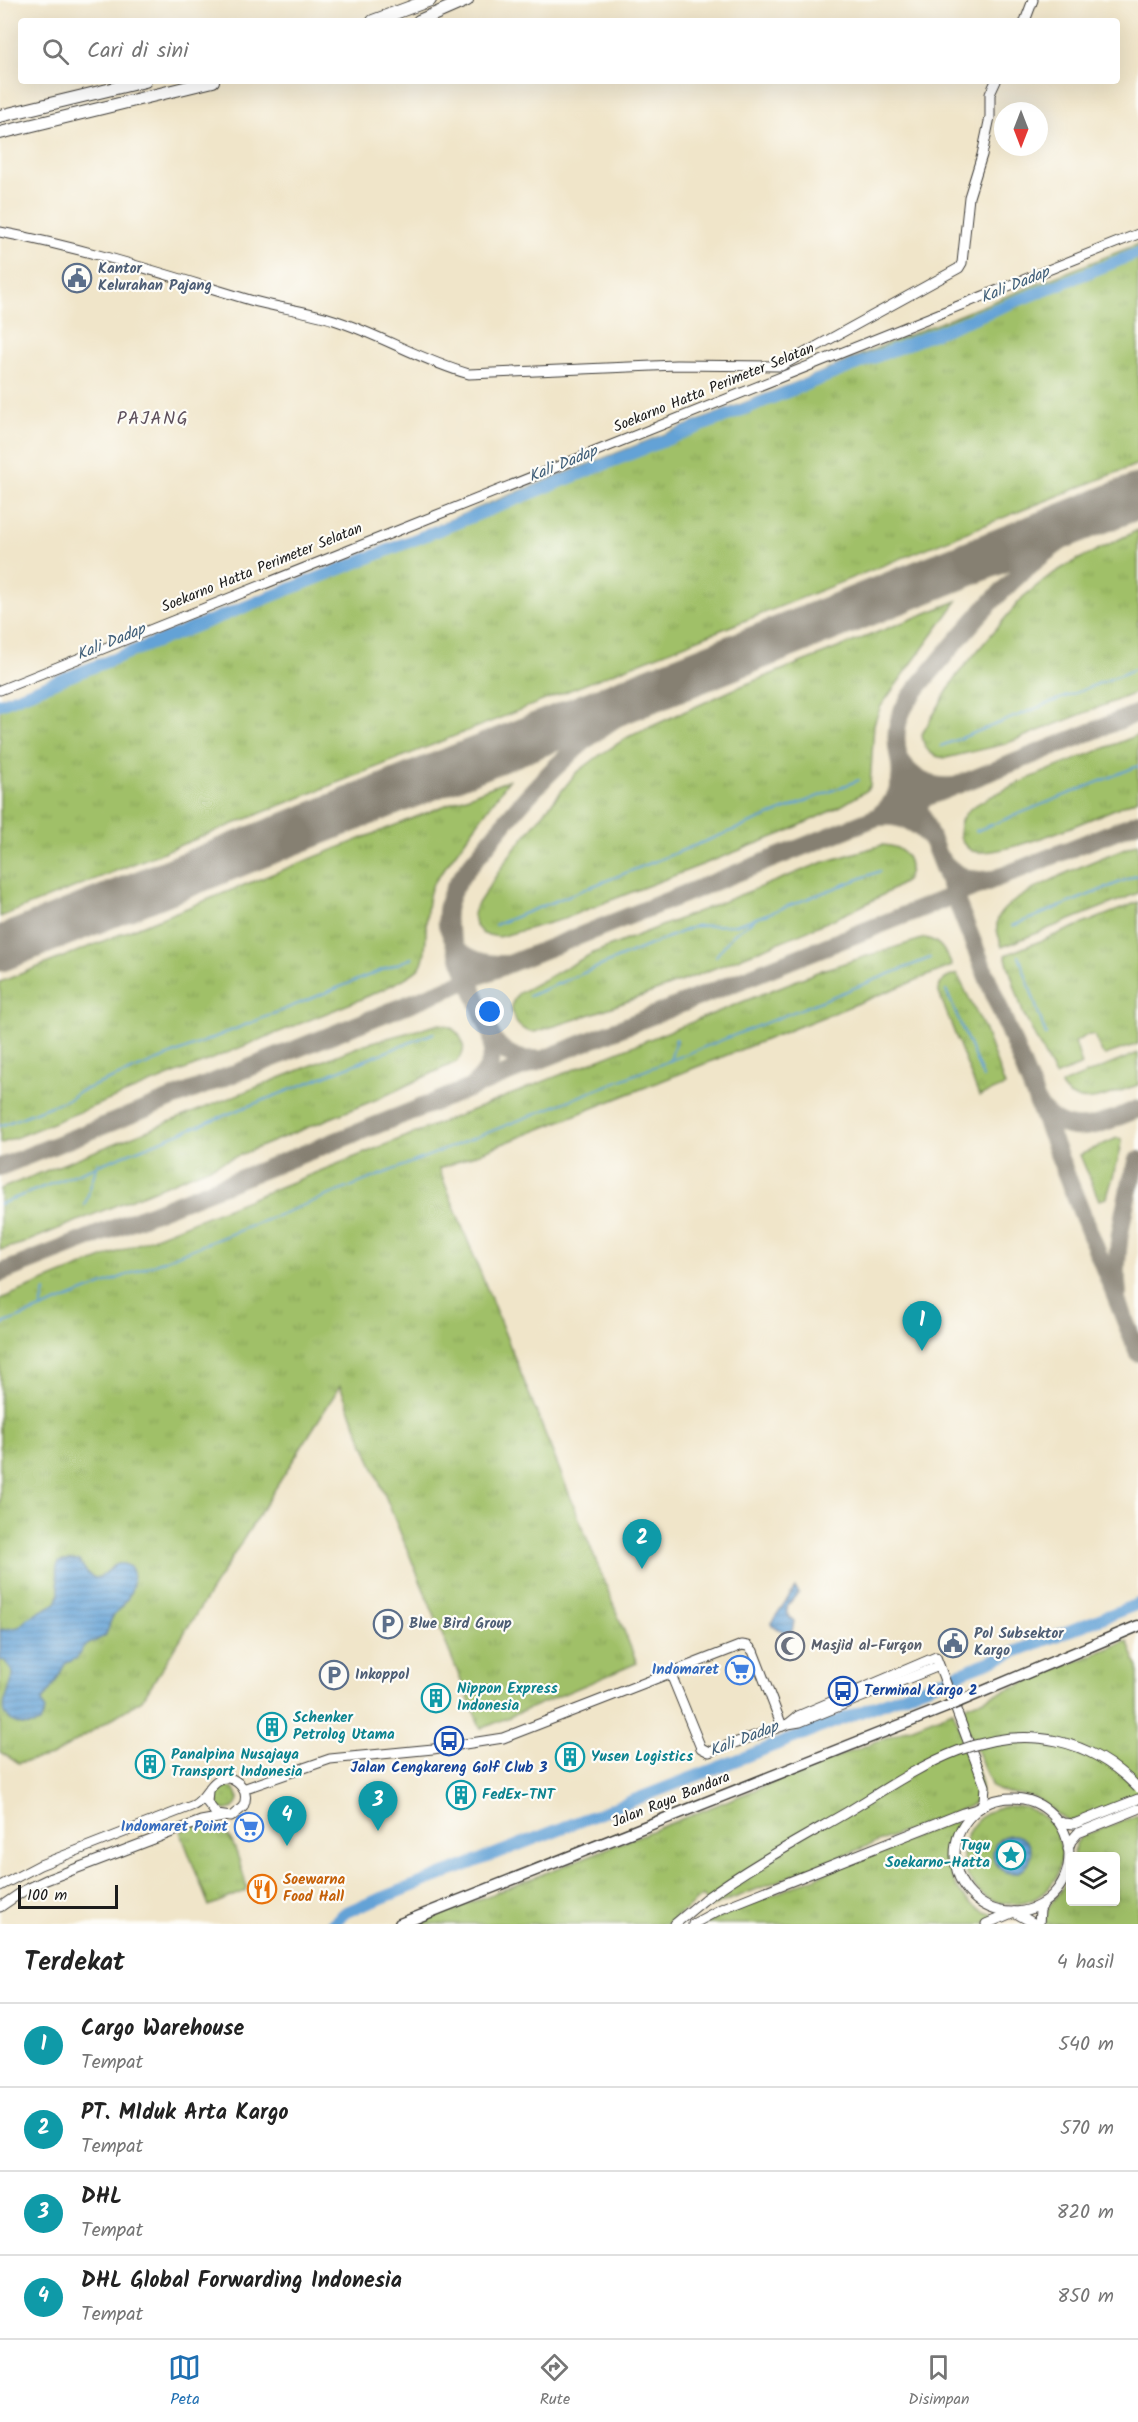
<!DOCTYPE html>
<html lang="id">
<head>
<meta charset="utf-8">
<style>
	body { margin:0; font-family:Kalam,sans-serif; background:#f6f6f6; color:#222 }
	.controls { position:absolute; right:18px; bottom:18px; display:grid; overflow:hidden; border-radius:6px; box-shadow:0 6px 24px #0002 }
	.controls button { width:54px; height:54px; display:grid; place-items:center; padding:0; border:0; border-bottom:2px solid #e0e0e0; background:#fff; color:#222; font:30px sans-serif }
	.compass { position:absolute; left:994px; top:102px; width:54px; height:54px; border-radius:50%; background:#fff; box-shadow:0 6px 24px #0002; rotate:180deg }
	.scale { position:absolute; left:18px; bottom:15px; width:100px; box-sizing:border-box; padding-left:6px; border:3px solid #1c1c1c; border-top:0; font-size:16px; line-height:21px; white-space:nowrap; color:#1c1c1c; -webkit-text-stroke:4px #fdfcf7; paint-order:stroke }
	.you { position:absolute; left:490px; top:1012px; width:21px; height:21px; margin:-15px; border:4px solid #fff; border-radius:50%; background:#1a73e8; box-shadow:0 0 0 9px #1a73e833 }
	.badge { display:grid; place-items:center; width:39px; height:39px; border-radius:50%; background:#1f6fb2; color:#fff; font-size:20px; font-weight:700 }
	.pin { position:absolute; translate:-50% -50px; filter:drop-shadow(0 2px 3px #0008) }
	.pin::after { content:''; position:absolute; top:32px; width:21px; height:18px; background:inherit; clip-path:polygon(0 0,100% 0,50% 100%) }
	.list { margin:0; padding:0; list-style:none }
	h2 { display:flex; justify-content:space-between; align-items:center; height:78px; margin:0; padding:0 24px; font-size:26px }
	h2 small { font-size:20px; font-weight:400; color:#767676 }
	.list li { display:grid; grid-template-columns:39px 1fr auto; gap:18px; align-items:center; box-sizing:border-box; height:84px; padding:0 24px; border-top:2px solid #e0e0e0 }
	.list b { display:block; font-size:22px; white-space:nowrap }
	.list p { margin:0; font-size:20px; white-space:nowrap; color:#767676 }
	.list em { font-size:20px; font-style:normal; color:#767676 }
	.icon { flex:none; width:33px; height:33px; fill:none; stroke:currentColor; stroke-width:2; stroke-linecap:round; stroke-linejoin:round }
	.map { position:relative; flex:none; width:1138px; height:1924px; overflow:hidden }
	.search { position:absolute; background:#fff; box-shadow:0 6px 24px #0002; left:18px; right:18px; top:18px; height:66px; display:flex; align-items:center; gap:15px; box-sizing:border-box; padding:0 21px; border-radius:6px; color:#767676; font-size:22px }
	.sheet { height:414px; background:#fff }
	nav { display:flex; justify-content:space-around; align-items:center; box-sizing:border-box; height:84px; border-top:2px solid #e0e0e0; background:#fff; font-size:16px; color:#767676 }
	nav a { display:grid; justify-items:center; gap:3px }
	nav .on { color:#1f6fb2 }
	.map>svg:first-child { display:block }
	.grass { fill:url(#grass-tufts); stroke:#5e6e42; stroke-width:1.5 }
	.park { fill:url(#park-dots); stroke:#5e6e42; stroke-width:1.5 }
	.water { fill:url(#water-rules); stroke:#405f79; stroke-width:1.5 }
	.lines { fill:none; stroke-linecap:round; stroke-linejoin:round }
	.stream { stroke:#64a2d6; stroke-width:2 }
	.river { stroke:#64a2d6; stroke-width:12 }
	.taxiway { stroke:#868072; stroke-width:18 }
	.runway { stroke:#868072; stroke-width:45 }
	.secondary-casing { stroke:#3c3a36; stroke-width:11 }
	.primary-casing { stroke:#3c3a36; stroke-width:13 }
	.highway-casing { stroke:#3c3a36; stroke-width:14 }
	.secondary { stroke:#fff; stroke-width:9 }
	.primary { stroke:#fff; stroke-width:10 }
	.highway { stroke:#fff; stroke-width:12 }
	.secondary-bridge-casing { stroke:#3c3a36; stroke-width:11; stroke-linecap:butt }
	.primary-bridge-casing { stroke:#3c3a36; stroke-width:13; stroke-linecap:butt }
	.secondary-bridge { stroke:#fff; stroke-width:9 }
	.primary-bridge { stroke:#fff; stroke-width:10 }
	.labels { text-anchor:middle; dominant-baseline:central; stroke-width:4.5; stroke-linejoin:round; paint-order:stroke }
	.service-label { font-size:15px; font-weight:bold; fill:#4e5e75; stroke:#fdfcf7; text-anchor:start }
	.street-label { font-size:15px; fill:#1c1c1c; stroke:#fdfcf7 }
	.worship-label { font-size:15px; font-weight:bold; fill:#5b616d; stroke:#fdfcf7; text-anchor:start }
	.shop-label { font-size:15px; font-weight:bold; fill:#366cbe; stroke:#fdfcf7; text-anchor:end }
	.culture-label { font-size:15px; font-weight:bold; fill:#0d838f; stroke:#fdfcf7; text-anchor:start }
	.transit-label { font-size:15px; font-weight:bold; fill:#164399; stroke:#fdfcf7; text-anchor:start }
	.food-label { font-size:15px; font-weight:bold; fill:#c56008; stroke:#fdfcf7; text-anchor:start }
	.water-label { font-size:16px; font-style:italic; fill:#405f79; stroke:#fdfcf7 }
	.quarter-label { font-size:18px; letter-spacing:1.5px; fill:#5e505c; stroke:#fdfcf7 }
</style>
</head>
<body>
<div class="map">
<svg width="1138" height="1924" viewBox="0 0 1138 1924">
	<defs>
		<pattern id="grass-tufts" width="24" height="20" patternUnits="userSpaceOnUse" patternTransform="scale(1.5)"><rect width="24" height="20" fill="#a0c068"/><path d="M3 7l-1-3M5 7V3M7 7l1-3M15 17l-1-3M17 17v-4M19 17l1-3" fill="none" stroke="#89a45a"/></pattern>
		<pattern id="park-dots" width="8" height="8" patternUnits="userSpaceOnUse" patternTransform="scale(1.5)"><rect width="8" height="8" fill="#a0c068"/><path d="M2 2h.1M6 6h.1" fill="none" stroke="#89a45a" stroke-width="1.8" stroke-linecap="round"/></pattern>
		<pattern id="water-rules" width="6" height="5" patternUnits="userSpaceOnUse" patternTransform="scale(1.5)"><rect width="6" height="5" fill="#64a2d6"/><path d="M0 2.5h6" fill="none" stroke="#5283ad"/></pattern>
	</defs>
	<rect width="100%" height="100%" fill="#fdfcf7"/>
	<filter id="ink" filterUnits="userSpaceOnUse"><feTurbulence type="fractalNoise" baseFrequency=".0167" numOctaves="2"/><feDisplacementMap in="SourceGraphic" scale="12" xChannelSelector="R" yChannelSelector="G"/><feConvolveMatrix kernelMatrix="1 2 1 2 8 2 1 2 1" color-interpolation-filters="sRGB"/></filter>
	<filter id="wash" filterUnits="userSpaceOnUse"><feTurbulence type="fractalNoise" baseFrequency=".008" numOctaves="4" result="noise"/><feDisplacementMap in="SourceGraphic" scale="24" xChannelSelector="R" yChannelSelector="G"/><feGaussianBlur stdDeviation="1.35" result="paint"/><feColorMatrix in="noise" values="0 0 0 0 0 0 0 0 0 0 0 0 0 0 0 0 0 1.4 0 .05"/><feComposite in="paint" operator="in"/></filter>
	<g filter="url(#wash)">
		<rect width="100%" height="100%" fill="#f0e5c9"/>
		<g class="grass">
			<polygon points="1138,244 1138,464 0,917 0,699 426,530 500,499 818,374 889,343"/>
			<path d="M1138,530V692L1005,744L946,758C931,757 923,749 922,734L957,675L1023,597L1049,576L1069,564Z"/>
			<polygon points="957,601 881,706 874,724 870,786 866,791 841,806 784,833 560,920 499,937 483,934 475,925 473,914 475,908 509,856 576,773 600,755 628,737 739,687"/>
			<path d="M1138,735V799C1105,813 1003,859 972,851C955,841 956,821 970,809C980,801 994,795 1006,789C1049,768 1094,753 1138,735Z"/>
			<path d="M509,780L433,884C421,909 431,951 420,967C412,978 372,994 359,1000L0,1144V982Z"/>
			<path d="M1138,843V893L1002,947C999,937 994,926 999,916C1011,892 1111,854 1138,843Z"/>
			<path d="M882,845C903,845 917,861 906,881C861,910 811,929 762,949C687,980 613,1009 535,1032C515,1033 504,1006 519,993L593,953L821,863Z"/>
			<polygon points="1138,902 1138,1044 1105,1055 1102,1053 1094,1035 1087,1035 1075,1042 1082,1065 1055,1076 1023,1013 1005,955"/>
			<path d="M925,938C941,941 946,953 952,966L439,1169L637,1663L481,1729L340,1386L142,1700L52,1756L18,1763L0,1752V1299L822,970Z"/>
			<path d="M957,974L984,1028L1005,1086L979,1096L939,993C938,981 947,977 957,974Z"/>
			<path d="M440,1024C458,1025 473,1049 456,1062L380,1098L21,1244L0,1250V1189L365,1044Z"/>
			<path d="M1138,1053V1085C1114,1092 1077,1113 1061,1086L1062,1084Z"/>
			<path d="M1117,1138L1122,1139C1124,1146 1109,1187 1107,1198L1099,1200L1080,1155Z"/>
			<path d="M1127,1641L1138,1668V1795L1072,1821C1057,1819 1049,1804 1035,1798C1021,1792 1004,1796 992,1787L959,1709Z"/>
			<path d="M953,1711C959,1727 983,1777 981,1791C980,1798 975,1803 970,1806L711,1907L702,1896L668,1924H417Z"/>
			<circle cx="1012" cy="1855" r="49"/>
			<path d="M1138,1815V1924H1045C1044,1905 1063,1892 1070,1875V1902H1116V1856H1074L1075,1843L1082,1836Z"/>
			<path d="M211,1821C236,1832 239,1864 247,1887L245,1891L209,1906L180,1831Z"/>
			<path d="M952,1821L958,1823C937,1859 953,1905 995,1915V1919L982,1924H702Z"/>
		</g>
		<circle class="park" cx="226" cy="1798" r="12"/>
		<g class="water">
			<path d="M70,1560L79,1561L88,1574L95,1578C107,1577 111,1562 123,1564C142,1567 131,1594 124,1604C121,1609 115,1613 112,1618C109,1624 109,1630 105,1636L89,1644L82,1649L77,1658L65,1664L55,1683L42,1701L45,1710L40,1723C24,1729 0,1723 5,1701C8,1691 12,1684 13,1673L5,1661L0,1660V1630L19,1627L28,1618L56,1603C65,1585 51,1576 59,1562Z"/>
			<path d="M795,1588L799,1593C788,1603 781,1611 794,1622L791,1635L772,1626L771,1623Z"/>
			<circle cx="1012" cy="1854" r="19"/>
		</g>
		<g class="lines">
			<g class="stream">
				<polyline points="941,746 1138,668"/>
				<polyline points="976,831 1138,766"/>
				<polyline points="759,917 880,871"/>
				<polyline points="495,925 859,780"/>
				<polyline points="1012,926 1138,875"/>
				<polyline points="716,956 734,933 754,920"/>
				<polyline points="1019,956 1046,1035"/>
				<polyline points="946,990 983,1077"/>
				<polyline points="529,996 695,926 735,925 759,917"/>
				<polyline points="670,1061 676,1039"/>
				<polyline points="0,1126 71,1098 76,1093 412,958"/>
				<polyline points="0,1204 434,1033"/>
				<polyline points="85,1205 98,1161"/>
				<polyline points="41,1308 45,1291"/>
				<polyline points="0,1325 930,958"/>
			</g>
			<g class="river">
				<polyline points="0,704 1138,253"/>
				<polyline points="332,1924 346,1912 1138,1604"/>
			</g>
			<g class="taxiway">
				<path d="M1138,496C1111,511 1084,525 1059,543C1012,576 975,618 939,662C913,694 888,714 899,758L1138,1353"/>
				<path d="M879,815C898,800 904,781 899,758C910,777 929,788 952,786"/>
				<path d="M880,817C900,815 917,822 930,838"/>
				<path d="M940,858C953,874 970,883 990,879"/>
				<path d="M456,948C471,960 485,965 505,964"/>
				<path d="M538,1059C519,1062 502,1053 492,1037L447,925C443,892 466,871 486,846C514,810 543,776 579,746C611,718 650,698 686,676"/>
				<path d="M473,1085C489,1073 495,1057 492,1037"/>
				<path d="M1040,1107C1070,1143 1102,1123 1138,1109"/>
				<polyline points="0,1167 1138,713"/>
				<polyline points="0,1273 463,1091 1138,822"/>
				<path d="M1118,1293C1113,1257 1125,1195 1138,1160"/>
			</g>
			<polyline class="runway" points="0,949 1138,496"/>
		</g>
	</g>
	<g filter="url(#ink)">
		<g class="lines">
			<g class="secondary-casing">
				<g id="secondary">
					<polyline points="1025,21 1033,0"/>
					<path d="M0,232C85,248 167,275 250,300C278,308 307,311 334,320C381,335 422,361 469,374L676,365L781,366L959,268L962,263L969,197L982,155L990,117V94L996,81"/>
					<polyline points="0,690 1138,234"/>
					<polyline points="670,1672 701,1748 709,1752 788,1724 800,1722 939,1666"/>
					<polyline points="243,1789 330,1759 433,1749 503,1738 742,1645 748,1646 753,1651 782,1726"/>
					<circle cx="1012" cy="1855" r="57"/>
					<polyline points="1055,1819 1063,1823 1074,1824 1138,1799"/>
					<polyline points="1068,1849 1071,1841 1078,1833 1138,1809"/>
					<path d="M0,1886L40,1865L194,1805C208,1798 211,1773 232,1779C236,1781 240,1784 243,1788C247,1795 246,1801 243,1807L231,1817L217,1815L207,1802L208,1791"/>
					<polyline points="0,1907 25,1890 46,1880 201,1821 223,1817"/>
					<polyline points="1014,1912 1035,1924"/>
					<polyline points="675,1924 705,1899"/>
					<polyline points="693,1924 721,1909 963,1813 980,1808 984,1800 985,1786 936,1657 798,1716 788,1724"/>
					<polyline points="986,1924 1014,1912"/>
					<polyline points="1039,1924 1040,1910 1044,1902"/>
				</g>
			</g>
			<g class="primary-casing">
				<g id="primary">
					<polyline points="958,1702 1138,1626"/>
					<polyline points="400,1924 946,1707"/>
				</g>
			</g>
			<g class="highway-casing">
				<g id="highway">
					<polyline points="373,21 430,0"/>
					<polyline points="419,21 467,0"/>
					<polyline points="0,116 145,81"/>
					<polyline points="0,133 213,81"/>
				</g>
			</g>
			<use href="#secondary" class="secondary"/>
			<use href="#primary" class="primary"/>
			<use href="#highway" class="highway"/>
			<g class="secondary-bridge-casing">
				<path id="secondary-bridge" d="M705,1899C749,1867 797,1841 844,1814C909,1775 977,1723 1057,1741C1089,1748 1115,1764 1138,1788"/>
			</g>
			<g class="primary-bridge-casing">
				<polyline id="primary-bridge" points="946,1707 958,1702"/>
			</g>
			<use href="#secondary-bridge" class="secondary-bridge"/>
			<use href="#primary-bridge" class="primary-bridge"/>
		</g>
	</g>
	<defs>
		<g id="civic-ring" transform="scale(1.5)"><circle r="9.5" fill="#fdfcf7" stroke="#5c6f8a" stroke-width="1.5"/><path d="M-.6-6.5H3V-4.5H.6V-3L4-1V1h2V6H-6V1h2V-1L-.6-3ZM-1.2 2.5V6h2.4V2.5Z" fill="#5c6f8a"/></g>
		<g id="parking-ring" transform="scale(1.5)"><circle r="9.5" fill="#fdfcf7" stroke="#5c6f8a" stroke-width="1.5"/><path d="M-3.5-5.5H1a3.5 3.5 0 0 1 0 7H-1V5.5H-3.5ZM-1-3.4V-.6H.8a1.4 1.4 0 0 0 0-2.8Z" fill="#5c6f8a"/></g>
		<g id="mosque-ring" transform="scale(1.5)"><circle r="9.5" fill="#fdfcf7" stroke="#6b7280" stroke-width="1.5"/><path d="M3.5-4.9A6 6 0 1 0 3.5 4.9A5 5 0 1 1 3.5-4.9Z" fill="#6b7280"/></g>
		<g id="supermarket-ring" transform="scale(1.5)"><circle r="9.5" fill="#fdfcf7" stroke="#3f7fe0" stroke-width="1.5"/><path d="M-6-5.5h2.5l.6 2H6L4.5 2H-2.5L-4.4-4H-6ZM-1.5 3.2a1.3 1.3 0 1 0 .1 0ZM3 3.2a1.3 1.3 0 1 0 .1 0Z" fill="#3f7fe0"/></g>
		<g id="bus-ring" transform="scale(1.5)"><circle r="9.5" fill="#fdfcf7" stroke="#1a4fb4" stroke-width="1.5"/><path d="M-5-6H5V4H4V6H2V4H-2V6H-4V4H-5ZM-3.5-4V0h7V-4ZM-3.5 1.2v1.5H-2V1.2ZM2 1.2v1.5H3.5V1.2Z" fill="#1a4fb4"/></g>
		<g id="building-ring" transform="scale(1.5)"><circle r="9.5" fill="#fdfcf7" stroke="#0f9aa8" stroke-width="1.5"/><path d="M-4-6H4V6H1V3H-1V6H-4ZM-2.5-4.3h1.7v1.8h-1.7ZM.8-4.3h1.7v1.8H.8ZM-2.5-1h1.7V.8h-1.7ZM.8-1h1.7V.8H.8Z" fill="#0f9aa8"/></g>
		<g id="sight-ring" transform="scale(1.5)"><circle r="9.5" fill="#fdfcf7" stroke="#0f9aa8" stroke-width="1.5"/><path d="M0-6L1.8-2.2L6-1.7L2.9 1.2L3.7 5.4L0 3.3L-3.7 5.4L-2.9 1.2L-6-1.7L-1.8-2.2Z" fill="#0f9aa8"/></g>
		<g id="restaurant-ring" transform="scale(1.5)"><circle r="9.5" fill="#fdfcf7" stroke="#e8710a" stroke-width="1.5"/><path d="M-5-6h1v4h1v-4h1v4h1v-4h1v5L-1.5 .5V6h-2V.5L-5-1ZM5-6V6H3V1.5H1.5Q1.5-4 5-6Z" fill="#e8710a"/></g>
	</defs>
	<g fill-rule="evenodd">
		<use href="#civic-ring" x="77" y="278"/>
		<use href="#parking-ring" x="388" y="1624"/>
		<use href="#civic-ring" x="953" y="1643"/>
		<use href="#mosque-ring" x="790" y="1646"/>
		<use href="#supermarket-ring" x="740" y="1670"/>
		<use href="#parking-ring" x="334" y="1675"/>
		<use href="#bus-ring" x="843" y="1691"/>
		<use href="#building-ring" x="436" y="1698"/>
		<use href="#building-ring" x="272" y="1727"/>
		<use href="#bus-ring" x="449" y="1741"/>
		<use href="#building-ring" x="570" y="1757"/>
		<use href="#building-ring" x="150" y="1764"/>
		<use href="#building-ring" x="461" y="1795"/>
		<use href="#supermarket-ring" x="249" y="1827"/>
		<use href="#sight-ring" x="1011" y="1855"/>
		<use href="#restaurant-ring" x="262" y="1889"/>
	</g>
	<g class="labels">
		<g class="service-label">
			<text x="98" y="269">Kantor<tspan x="98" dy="17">Kelurahan Pajang</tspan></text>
			<text x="409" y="1624">Blue Bird Group</text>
			<text x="974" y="1634">Pol Subsektor<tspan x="974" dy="17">Kargo</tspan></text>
			<text x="355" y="1675">Inkoppol</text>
		</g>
		<g class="street-label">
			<text transform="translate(714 388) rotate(-22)">Soekarno Hatta Perimeter Selatan</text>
			<text transform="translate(262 568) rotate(-22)">Soekarno Hatta Perimeter Selatan</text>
			<text transform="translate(671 1800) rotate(-22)">Jalan Raya Bandara</text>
		</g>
		<g class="worship-label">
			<text x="811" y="1646">Masjid al-Furqon</text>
		</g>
		<g class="shop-label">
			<text x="719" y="1670">Indomaret</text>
			<text x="228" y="1827">Indomaret Point</text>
		</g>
		<g class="culture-label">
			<text x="457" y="1689">Nippon Express<tspan x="457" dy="17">Indonesia</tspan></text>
			<text x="293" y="1718">Schenker<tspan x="293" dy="17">Petrolog Utama</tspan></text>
			<text x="171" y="1755">Panalpina Nusajaya<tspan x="171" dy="17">Transport Indonesia</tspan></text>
			<text x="591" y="1757">Yusen Logistics</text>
			<text x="482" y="1795">FedEx-TNT</text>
			<text x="990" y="1846" text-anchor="end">Tugu<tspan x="990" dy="17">Soekarno-Hatta</tspan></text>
		</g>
		<g class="transit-label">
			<text x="864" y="1691">Terminal Kargo 2</text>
			<text x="449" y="1768" text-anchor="middle">Jalan Cengkareng Golf Club 3</text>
		</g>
		<g class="food-label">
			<text x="283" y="1880">Soewarna<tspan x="283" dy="17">Food Hall</tspan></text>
		</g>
		<g class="water-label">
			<text transform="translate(1015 285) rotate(-22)">Kali Dadap</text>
			<text transform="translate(563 464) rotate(-22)">Kali Dadap</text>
			<text transform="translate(111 642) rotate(-22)">Kali Dadap</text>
			<text transform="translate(744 1739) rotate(-21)">Kali Dadap</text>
		</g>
		<g class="quarter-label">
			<text x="153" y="419">PAJANG</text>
		</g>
	</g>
</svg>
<div class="controls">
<button><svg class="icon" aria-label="layers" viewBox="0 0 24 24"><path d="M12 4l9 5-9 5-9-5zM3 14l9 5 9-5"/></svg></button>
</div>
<svg class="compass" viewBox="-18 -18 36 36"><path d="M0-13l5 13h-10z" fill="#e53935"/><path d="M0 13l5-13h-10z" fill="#767676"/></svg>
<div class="scale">100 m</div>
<div class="you"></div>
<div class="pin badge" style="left:922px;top:1351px;background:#0f9aa8">1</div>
<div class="pin badge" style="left:642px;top:1569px;background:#0f9aa8">2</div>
<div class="pin badge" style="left:378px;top:1831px;background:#0f9aa8">3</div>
<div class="pin badge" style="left:287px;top:1846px;background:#0f9aa8">4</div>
<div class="search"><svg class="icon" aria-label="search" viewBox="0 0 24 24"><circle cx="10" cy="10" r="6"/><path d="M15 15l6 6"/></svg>Cari di sini</div>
</div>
<section class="sheet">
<h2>Terdekat<small>4 hasil</small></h2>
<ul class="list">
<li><span class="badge" style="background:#0f9aa8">1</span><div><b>Cargo Warehouse</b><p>Tempat</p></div><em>540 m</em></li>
<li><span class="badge" style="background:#0f9aa8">2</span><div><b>PT. MIduk Arta Kargo</b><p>Tempat</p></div><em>570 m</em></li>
<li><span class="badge" style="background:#0f9aa8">3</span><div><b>DHL</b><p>Tempat</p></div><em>820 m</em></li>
<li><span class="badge" style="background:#0f9aa8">4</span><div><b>DHL Global Forwarding Indonesia</b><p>Tempat</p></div><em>850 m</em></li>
</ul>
</section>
<nav>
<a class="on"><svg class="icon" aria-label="map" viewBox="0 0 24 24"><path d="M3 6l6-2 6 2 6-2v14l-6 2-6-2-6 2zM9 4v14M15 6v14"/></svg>Peta</a>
<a><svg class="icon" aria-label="directions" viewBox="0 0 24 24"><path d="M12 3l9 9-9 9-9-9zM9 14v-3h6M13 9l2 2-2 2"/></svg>Rute</a>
<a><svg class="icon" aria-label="saved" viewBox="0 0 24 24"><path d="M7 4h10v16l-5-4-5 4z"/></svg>Disimpan</a>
</nav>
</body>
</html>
